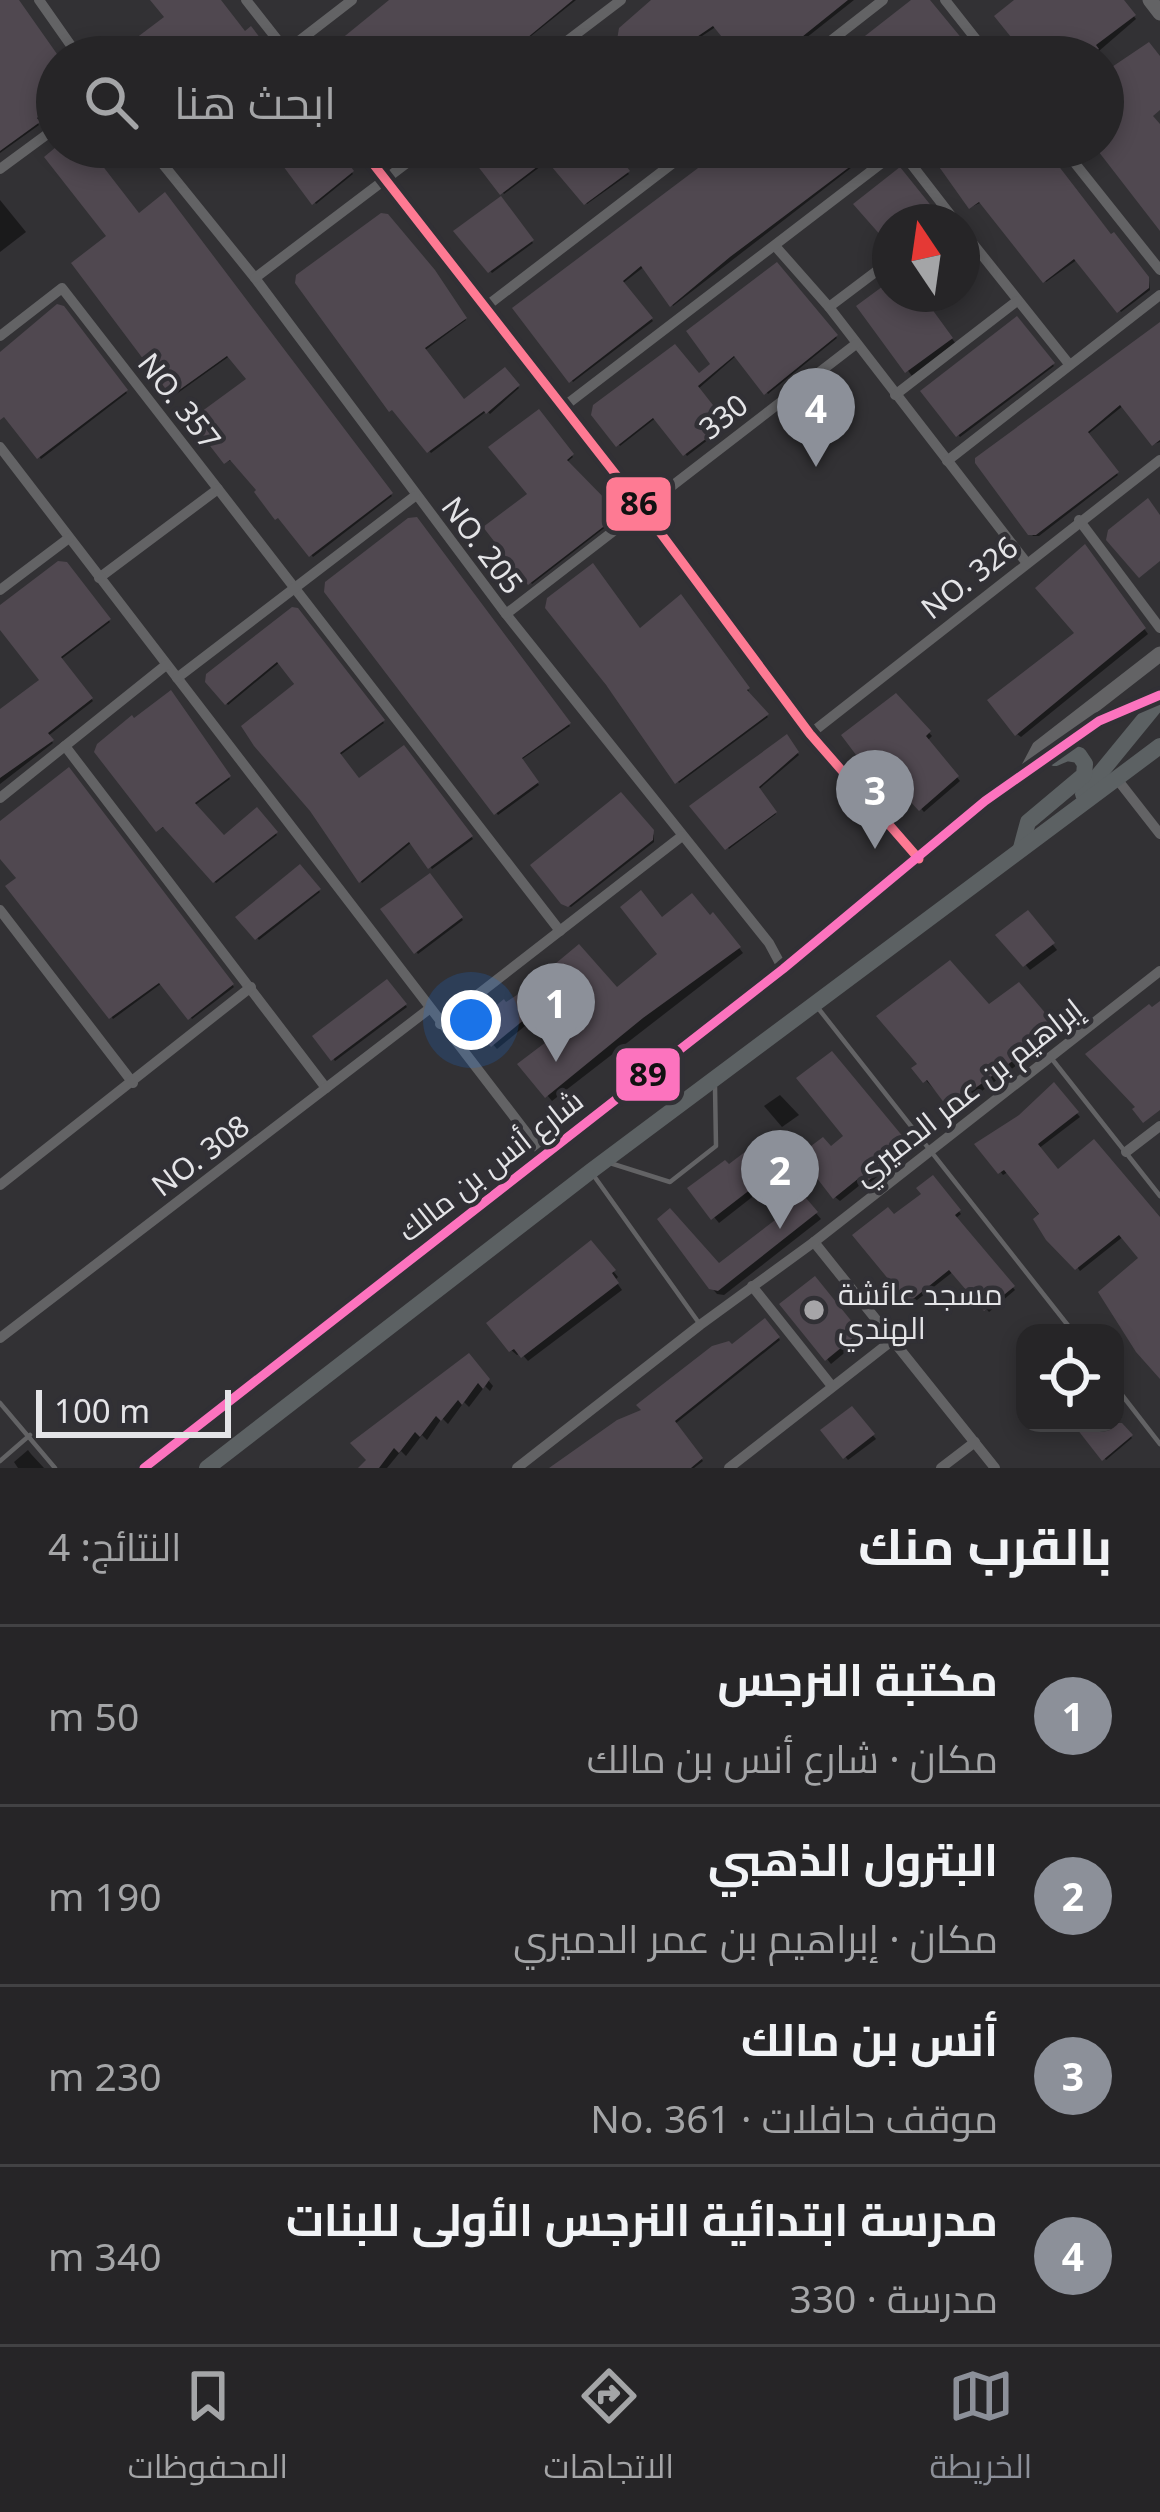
<!DOCTYPE html>
<html lang="ar">
<head>
<meta charset="utf-8">
<style>
	body { margin:0; font-family:"Noto Sans",Cairo,sans-serif; background:#323133; color:#f1f3f6; direction:rtl }
	.controls { position:absolute; right:36px; bottom:36px; display:grid; overflow:hidden; border-radius:24px; box-shadow:0 6px 18px #0003 }
	.controls button { width:108px; height:108px; display:grid; place-items:center; padding:0; border:0; border-bottom:3px solid #424244; background:#262527; color:#f1f3f6; font:60px sans-serif }
	.compass { position:absolute; left:872px; top:204px; width:108px; height:108px; border-radius:50%; background:#262527; box-shadow:0 6px 18px #0003; rotate:347deg }
	.scale { position:absolute; left:36px; bottom:30px; width:195px; box-sizing:border-box; padding-left:12px; border:6px solid #e4e4e7; border-top:0; font-size:33px; line-height:42px; white-space:nowrap; color:#e4e4e7; -webkit-text-stroke:9px #313035; paint-order:stroke }
	.you { position:absolute; left:471px; top:1020px; width:42px; height:42px; margin:-30px; border:9px solid #fff; border-radius:50%; background:#1a73e8; box-shadow:0 0 0 18px #1a73e833 }
	.badge { display:grid; place-items:center; width:78px; height:78px; border-radius:50%; background:#8c9099; color:#fff; font-size:39px; font-weight:700 }
	.pin { position:absolute; translate:-50% -99px; filter:drop-shadow(0 3px 6px #0008) }
	.pin::after { content:''; position:absolute; top:63px; width:42px; height:36px; background:inherit; clip-path:polygon(0 0,100% 0,50% 100%) }
	.list { margin:0; padding:0; list-style:none }
	h2 { display:flex; justify-content:space-between; align-items:center; height:156px; margin:0; padding:0 48px; font-size:51px }
	h2 small { font-size:39px; font-weight:400; color:#a4a5a7 }
	.list li { display:grid; grid-template-columns:78px 1fr auto; gap:36px; align-items:center; box-sizing:border-box; height:180px; padding:0 48px; border-top:3px solid #424244 }
	.list b { display:block; font-size:45px; white-space:nowrap }
	.list p { margin:0; font-size:39px; white-space:nowrap; color:#a4a5a7 }
	.list em { font-size:39px; font-style:normal; color:#a4a5a7 }
	.icon { flex:none; width:66px; height:66px; fill:none; stroke:currentColor; stroke-width:2; stroke-linecap:round; stroke-linejoin:round }
	.map { position:relative; flex:none; width:1160px; height:1468px; overflow:hidden; direction:ltr }
	.search { position:absolute; background:#262527; box-shadow:0 6px 18px #0003; left:36px; right:36px; top:36px; height:132px; display:flex; align-items:center; gap:30px; box-sizing:border-box; padding:0 42px; border-radius:66px; color:#a4a5a7; font-size:45px }
	.sheet { height:876px; background:#262527 }
	nav { display:flex; justify-content:space-around; align-items:center; box-sizing:border-box; height:168px; border-top:3px solid #424244; background:#262527; font-size:33px; color:#a4a5a7 }
	nav a { display:grid; justify-items:center; gap:6px }
	nav .on { color:#8c9099 }
	.map>svg:first-child { display:block }
	.shadow { fill:#0007 }
	.building { fill:#504850 }
	.lines { fill:none; stroke-linecap:round; stroke-linejoin:round }
	.lane { stroke:#636365; stroke-width:4.5 }
	.street { stroke:#636365; stroke-width:10 }
	.secondary { stroke:#636365; stroke-width:15 }
	.primary { stroke:#5c6163; stroke-width:16 }
	.bus-1-casing { stroke:#313035; stroke-width:18 }
	.bus-2-casing { stroke:#313035; stroke-width:18 }
	.bus-1 { stroke:#fe7a93; stroke-width:9 }
	.bus-2 { stroke:#fc73be; stroke-width:9 }
	.poi-dot { fill:#a6a5a8; stroke:#313035; stroke-width:4.5 }
	.labels { text-anchor:middle; dominant-baseline:central; stroke-width:9; stroke-linejoin:round; paint-order:stroke }
	.street-label { font-size:30px; fill:#e4e4e7; stroke:#313035 }
	.poi-label { font-size:30px; fill:#e4e4e7; stroke:#313035; text-anchor:start }
	.line-badge { stroke:#313035; stroke-width:4.5 }
	.pale-badge-label { font-size:33px; text-anchor:middle; font-weight:bold; fill:#111 }
</style>
</head>
<body>
<div class="map">
<svg width="1160" height="1468" viewBox="0 0 1160 1468">
	<rect width="100%" height="100%" fill="#323134"/>
	<g class="shadow">
		<polygon points="0,0 12,0 57,57 57,104 36,121 39,125 0,153"/>
		<polygon points="396,0 576,0 505,57 340,57"/>
		<polygon points="656,0 854,0 782,57 742,57 717,26 687,46 696,57 636,57"/>
		<polygon points="1019,0 1121,0 1136,19 1092,57 1030,57"/>
		<polygon points="61,147 85,147 139,216 166,197 392,496 313,557 233,460 226,462 250,380 231,355 175,395 76,263 110,236"/>
		<polygon points="281,147 333,147 353,174 316,204 275,151"/>
		<polygon points="470,147 609,147 629,174 587,204 549,160 504,194"/>
		<polygon points="730,147 878,147 673,306 645,266 622,284 653,321 573,382 517,309"/>
		<polygon points="928,147 1040,147 1149,281 1150,290 1121,312 1078,259 1046,282 982,202 971,207"/>
		<polygon points="0,200 26,232 0,252"/>
		<polygon points="501,200 533,243 492,273 457,232"/>
		<polygon points="776,266 837,338 768,394 737,355 698,389 726,426 687,456 657,417 620,446 595,414 699,376 714,365"/>
		<polygon points="436,275 466,320 424,351 464,403 505,371 519,388 490,414 487,411 431,453 395,410 392,410"/>
		<polygon points="890,285 890,294 919,294 956,344 912,376 860,307"/>
		<polygon points="65,311 127,393 41,459 0,408 0,355"/>
		<polygon points="1016,320 1054,366 960,437 924,392"/>
		<polygon points="1160,325 1160,442 1154,444 1124,405 1087,435 1118,475 1039,536 1033,536 978,462"/>
		<polygon points="539,413 573,457 566,463 591,485 617,514 616,519 532,584 487,528 531,494"/>
		<polygon points="1088,552 1148,634 1021,737 1017,734 1079,634"/>
		<polygon points="68,567 110,622 60,660 93,701 48,736 53,743 0,784 0,714 43,680 0,625 0,608"/>
		<polygon points="327,591 485,616 570,726 521,760 539,785 498,815"/>
		<polygon points="681,598 749,691 745,693 768,717 679,783 548,607 640,632"/>
		<polygon points="297,611 384,723 339,756 359,782 404,749 473,839 432,869 412,842 362,883 312,809 296,687 280,662 228,705 208,681"/>
		<polygon points="171,694 230,779 194,806 224,839 257,811 277,835 216,883 167,826 158,830 134,721"/>
		<polygon points="896,697 932,736 927,741 960,781 924,812 890,774 880,781 845,736"/>
		<polygon points="786,738 799,755 758,790 776,814 729,849 694,807"/>
		<polygon points="69,771 234,987 192,1019 162,983 113,1019 0,854 0,825"/>
		<polygon points="621,796 654,835 654,842 571,907 567,905"/>
		<polygon points="299,868 320,892 259,940 239,917"/>
		<polygon points="429,877 463,920 418,954 385,910"/>
		<polygon points="710,919 718,921 743,953 552,1101 521,1064 550,1042 531,1021 497,1049 477,1026 617,990 661,954 662,921"/>
		<polygon points="1033,919 1057,950 1030,970 1000,935"/>
		<polygon points="387,983 407,1007 335,1061 316,1036"/>
		<polygon points="1019,986 1060,1033 955,1111 915,1069"/>
		<polygon points="836,1060 912,1151 871,1187 865,1181 840,1201 835,1197 831,1150 847,1136"/>
		<polygon points="1054,1087 1080,1117 1038,1149 1058,1172 1160,1221 1160,1376 1142,1259 1124,1236 1080,1271 1008,1172 1003,1175 979,1145 1021,1117"/>
		<polygon points="780,1095 799,1115 782,1127 764,1106"/>
		<polygon points="758,1146 821,1219 724,1295 717,1294 711,1287 719,1267 793,1210 770,1183 719,1223 691,1189"/>
		<polygon points="932,1179 961,1214 955,1219 1015,1290 989,1312 954,1271 912,1304 856,1235 895,1218 925,1194"/>
		<polygon points="591,1244 618,1277 615,1280 622,1290 528,1361 521,1353 517,1355 511,1350"/>
		<polygon points="765,1322 780,1340 675,1424 703,1461 694,1468 554,1468 619,1422 646,1412"/>
		<polygon points="856,1324 866,1335 831,1364 827,1359"/>
		<polygon points="473,1362 493,1386 490,1391 485,1386 469,1407 464,1402 448,1424 442,1418 427,1440 422,1435 406,1456 401,1451 387,1468 362,1468"/>
		<polygon points="852,1410 876,1439 848,1460 824,1431"/>
		<polygon points="1115,1418 1132,1438 1106,1460 1081,1429 1115,1423"/>
		<polygon points="28,1450 31,1454 44,1468 18,1468 14,1462"/>
	</g>
	<g class="building">
		<polygon points="0,0 19,0 57,54 57,101 37,118 40,122 0,151"/>
		<polygon points="150,0 221,0 245,31 251,26 264,43 245,57 111,57 164,17"/>
		<polygon points="389,0 573,0 504,57 336,57 329,49"/>
		<polygon points="651,0 848,0 777,57 738,57 713,26 688,43 699,57 631,57 617,40 619,28"/>
		<polygon points="911,0 930,0 977,57 923,57 914,45 899,57 852,57 856,43"/>
		<polygon points="1014,0 1124,0 1136,15 1096,45 1099,49 1089,57 1027,57 994,16"/>
		<polygon points="1149,42 1160,56 1160,110 1153,116 1160,124 1160,231 1095,147 1103,147 1103,73"/>
		<polygon points="56,147 88,147 139,213 165,192 393,493 309,557 278,518 275,520 254,492 256,490 230,460 224,464 190,420 246,379 227,356 171,396 71,263 106,236 44,157"/>
		<polygon points="269,147 336,147 354,171 312,205"/>
		<polygon points="463,147 612,147 630,171 584,205 546,160 500,195"/>
		<polygon points="726,147 876,147 730,257 670,307 641,266 623,281 653,318 569,383 512,308"/>
		<polygon points="925,147 1044,147 1111,234 1114,232 1149,277 1149,288 1117,313 1074,259 1043,283 979,202 969,209"/>
		<polygon points="900,167 937,213 926,222 890,222 890,246 853,204"/>
		<polygon points="501,196 534,240 488,273 453,231"/>
		<polygon points="381,213 388,214 435,270 467,318 425,348 464,399 505,367 520,385 486,414 484,411 427,453 392,410 389,412 295,283 296,275"/>
		<polygon points="777,262 838,335 764,395 734,356 698,386 727,423 683,456 653,418 616,447 591,415 593,405 675,344 699,373 710,364 686,331"/>
		<polygon points="890,281 890,294 921,294 953,338 905,373 856,306"/>
		<polygon points="57,304 64,306 128,390 37,459 4,417 0,420 0,352"/>
		<polygon points="1017,316 1055,363 956,437 920,391"/>
		<polygon points="1160,322 1160,440 1152,446 1120,405 1088,432 1119,472 1036,535 1028,535 975,463 975,458"/>
		<polygon points="539,409 574,454 567,460 616,510 616,517 528,585 483,527 527,494 488,447"/>
		<polygon points="1148,498 1160,515 1160,561 1139,578 1106,540 1108,530"/>
		<polygon points="417,517 571,723 522,758 539,782 494,815 324,592 325,582 408,518"/>
		<polygon points="1085,544 1146,628 1015,736 987,700 1074,633 1035,588"/>
		<polygon points="58,561 67,562 111,619 61,657 93,698 48,733 54,740 0,778 0,709 39,680 0,630 0,605"/>
		<polygon points="593,563 640,628 681,594 750,688 747,690 769,714 675,784 606,685 545,608 547,598"/>
		<polygon points="292,607 298,608 385,720 340,753 359,778 404,745 473,836 428,869 409,842 359,883 310,811 254,746 241,726 294,684 277,662 225,705 205,682 206,674"/>
		<polygon points="171,690 231,776 195,803 224,835 257,807 278,832 213,883 163,827 156,832 94,752 97,744 132,715 134,718"/>
		<polygon points="896,693 931,731 926,736 959,776 919,811 884,773 875,780 841,735"/>
		<polygon points="787,734 799,752 759,787 777,812 725,850 689,806"/>
		<polygon points="69,767 234,984 188,1020 159,983 109,1019 5,886 16,878 0,859 0,821"/>
		<polygon points="621,792 654,830 653,840 568,907 561,904 530,865"/>
		<polygon points="300,864 321,889 255,940 235,917"/>
		<polygon points="430,873 463,917 414,954 380,909"/>
		<polygon points="641,890 662,917 692,893 710,915 713,912 741,947 643,1018 545,1098 517,1064 546,1042 525,1019 491,1047 472,1025 504,999 506,1002 520,993 579,944 617,987 657,954 620,907"/>
		<polygon points="1028,910 1055,943 1023,967 995,935"/>
		<polygon points="950,960 989,1004 1019,982 1058,1028 948,1108 927,1080 923,1083 911,1068 917,1064 876,1016"/>
		<polygon points="387,979 407,1004 331,1061 312,1036"/>
		<polygon points="1160,1001 1160,1110 1143,1123 1132,1109 1135,1107 1085,1054 1149,1004 1152,1007"/>
		<polygon points="832,1051 909,1144 908,1150 864,1184 859,1178 833,1199 799,1155 823,1137 831,1146 843,1136 796,1078"/>
		<polygon points="1054,1082 1079,1112 1038,1144 1058,1169 1094,1139 1160,1217 1160,1379 1136,1352 1098,1292 1138,1258 1119,1235 1075,1270 1046,1240 1033,1219 1039,1214 1021,1191 1004,1170 998,1174 974,1144 1019,1115"/>
		<polygon points="758,1142 818,1212 718,1291 709,1289 657,1219 670,1208 719,1263 788,1210 764,1179 711,1220 687,1188 725,1160 729,1164"/>
		<polygon points="933,1175 961,1210 955,1215 1015,1286 984,1311 949,1270 908,1303 852,1235 888,1207 894,1214 921,1194 916,1188"/>
		<polygon points="591,1240 616,1270 612,1273 619,1283 521,1358 514,1349 509,1352 486,1323"/>
		<polygon points="815,1276 853,1323 856,1320 864,1329 825,1361 779,1304"/>
		<polygon points="765,1318 780,1337 675,1421 703,1458 691,1468 549,1468 617,1420 641,1410 636,1405 712,1346 729,1341 732,1344"/>
		<polygon points="469,1353 490,1379 483,1389 478,1383 462,1405 458,1400 441,1421 436,1416 420,1437 415,1432 399,1453 394,1448 379,1468 358,1468 366,1460 350,1443"/>
		<polygon points="852,1406 875,1434 843,1459 820,1430"/>
		<polygon points="1084,1423 1122,1423 1133,1435 1102,1461 1077,1429"/>
	</g>
	<g class="lines">
		<g class="lane">
			<polyline points="818,1008 1074,1333"/>
			<polyline points="1052,1059 1160,1196"/>
			<polyline points="610,1163 670,1182 716,1146 715,1087"/>
			<polyline points="594,1176 699,1323"/>
			<polyline points="1115,1386 1160,1444"/>
			<polyline points="0,1403 55,1468"/>
			<polyline points="0,1461 30,1435"/>
		</g>
		<g class="street">
			<polyline points="39,0 79,57"/>
			<polyline points="246,0 291,57"/>
			<polyline points="945,0 990,57"/>
			<polyline points="286,51 352,0"/>
			<polyline points="546,57 621,0"/>
			<polyline points="810,57 883,0"/>
			<polyline points="149,147 255,278 506,614 769,943 783,969"/>
			<polyline points="360,147 642,508 810,734 919,859"/>
			<polyline points="898,147 956,222"/>
			<polyline points="1062,147 1160,270"/>
			<polyline points="0,169 57,127"/>
			<polyline points="962,230 1069,364"/>
			<polyline points="776,247 829,307 1026,562"/>
			<polyline points="255,278 428,147"/>
			<polyline points="829,307 890,261"/>
			<polyline points="484,308 694,147"/>
			<polyline points="0,336 62,288 218,489 99,578"/>
			<polyline points="895,395 1017,301"/>
			<polyline points="562,408 900,149"/>
			<polyline points="0,447 545,1157"/>
			<polyline points="947,461 1160,295"/>
			<polyline points="218,489 560,931"/>
			<polyline points="1079,520 1160,628"/>
			<polyline points="0,590 69,538"/>
			<polyline points="506,614 856,344"/>
			<polyline points="177,678 415,496"/>
			<polyline points="810,734 1160,460"/>
			<polyline points="65,746 326,1088"/>
			<polyline points="1117,779 1160,834"/>
			<polyline points="0,798 166,665"/>
			<polyline points="0,910 133,1083"/>
			<polyline points="440,1024 682,836"/>
			<polyline points="1126,1152 1160,1126"/>
			<polyline points="0,1185 251,987"/>
			<polyline points="814,1242 995,1468"/>
			<polyline points="752,1286 831,1385"/>
			<polyline points="0,1338 429,1009"/>
			<polyline points="517,1468 700,1325 814,1242 1160,971"/>
			<polyline points="729,1468 894,1339"/>
			<polyline points="941,1468 975,1442"/>
		</g>
		<g class="secondary">
			<polyline points="1150,0 1160,13"/>
			<polyline points="1029,767 1039,748 1160,654"/>
		</g>
		<g class="primary">
			<polyline points="1083,794 1160,700"/>
			<polyline points="1021,848 1028,822 1084,775 1085,764 1079,755 1067,753 1055,758"/>
			<polyline points="144,1468 783,969 985,801 1099,721 1160,695"/>
			<polyline points="207,1468 591,1171 1160,746"/>
		</g>
		<g class="bus-1-casing">
			<polyline id="bus-1" points="360,147 642,508 810,734 919,859"/>
		</g>
		<g class="bus-2-casing">
			<polyline id="bus-2" points="144,1468 783,969 985,801 1099,721 1160,695"/>
		</g>
		<use href="#bus-1" class="bus-1"/>
		<use href="#bus-2" class="bus-2"/>
	</g>
	<circle class="poi-dot" cx="814" cy="1310" r="12"/>
	<g class="labels">
		<g class="street-label">
			<text transform="translate(180 401) rotate(52)">NO. 357</text>
			<text transform="translate(723 416) rotate(-38)">330</text>
			<text transform="translate(483 545) rotate(53)">NO. 205</text>
			<text transform="translate(969 577) rotate(-38)">NO. 326</text>
			<text transform="translate(967 1091) rotate(-38)">إبراهيم بن عمر الدميري</text>
			<text transform="translate(200 1155) rotate(-37)">NO. 308</text>
			<text transform="translate(490 1165) rotate(-38)">شارع أنس بن مالك</text>
		</g>
		<g class="poi-label">
			<text x="838" y="1293">مسجد عائشة<tspan x="838" dy="34">الهندي</tspan></text>
		</g>
	</g>
	<g class="line-badge">
		<rect x="604" y="475" width="69" height="58" rx="12" fill="#fe7a93"/>
		<rect x="614" y="1046" width="68" height="57" rx="12" fill="#fc73be"/>
	</g>
	<g class="pale-badge-label">
		<text x="639" y="515">86</text>
		<text x="648" y="1086">89</text>
	</g>
</svg>
<div class="controls">
<button><svg class="icon" aria-label="locate" viewBox="0 0 24 24"><circle cx="12" cy="12" r="6"/><path d="M12 2v4M12 18v4M2 12h4M18 12h4"/></svg></button>
</div>
<svg class="compass" viewBox="-18 -18 36 36"><path d="M0-13l5 13h-10z" fill="#e53935"/><path d="M0 13l5-13h-10z" fill="#a4a5a7"/></svg>
<div class="scale">100 m</div>
<div class="you"></div>
<div class="pin badge" style="left:556px;top:1062px">1</div>
<div class="pin badge" style="left:780px;top:1229px">2</div>
<div class="pin badge" style="left:875px;top:849px">3</div>
<div class="pin badge" style="left:816px;top:467px">4</div>
<div class="search"><svg class="icon" aria-label="search" viewBox="0 0 24 24"><circle cx="10" cy="10" r="6"/><path d="M15 15l6 6"/></svg>ابحث هنا</div>
</div>
<section class="sheet">
<h2>بالقرب منك<small>النتائج: 4</small></h2>
<ul class="list">
<li><span class="badge">1</span><div><b>مكتبة النرجس</b><p>مكان · شارع أنس بن مالك</p></div><em>50 m</em></li>
<li><span class="badge">2</span><div><b>البترول الذهبي</b><p>مكان · إبراهيم بن عمر الدميري</p></div><em>190 m</em></li>
<li><span class="badge">3</span><div><b>أنس بن مالك</b><p>موقف حافلات · No. 361</p></div><em>230 m</em></li>
<li><span class="badge">4</span><div><b>مدرسة ابتدائية النرجس الأولى للبنات</b><p>مدرسة · 330</p></div><em>340 m</em></li>
</ul>
</section>
<nav>
<a class="on"><svg class="icon" aria-label="map" viewBox="0 0 24 24"><path d="M3 6l6-2 6 2 6-2v14l-6 2-6-2-6 2zM9 4v14M15 6v14"/></svg>الخريطة</a>
<a><svg class="icon" aria-label="directions" viewBox="0 0 24 24"><path d="M12 3l9 9-9 9-9-9zM9 14v-3h6M13 9l2 2-2 2"/></svg>الاتجاهات</a>
<a><svg class="icon" aria-label="saved" viewBox="0 0 24 24"><path d="M7 4h10v16l-5-4-5 4z"/></svg>المحفوظات</a>
</nav>
</body>
</html>
